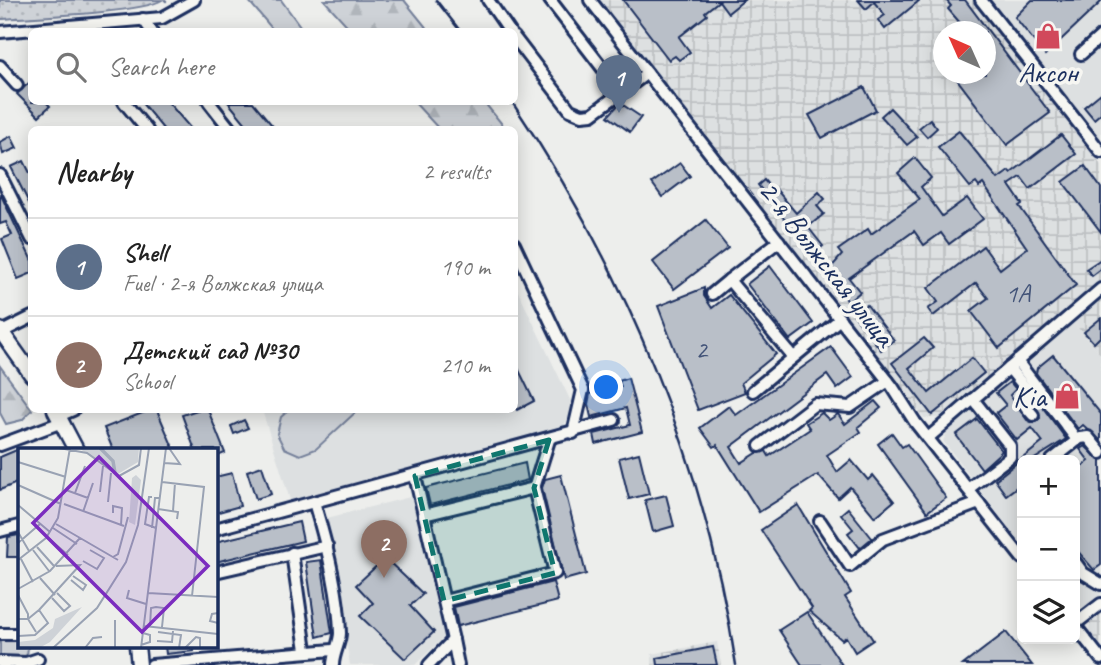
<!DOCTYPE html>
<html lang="en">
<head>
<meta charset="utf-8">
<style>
	body { margin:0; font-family:Caveat,sans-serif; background:#f2f2f2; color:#222 }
	.controls { position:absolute; right:21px; bottom:21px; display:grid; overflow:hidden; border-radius:10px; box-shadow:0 4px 18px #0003 }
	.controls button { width:63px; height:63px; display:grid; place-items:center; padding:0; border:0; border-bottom:2px solid #e0e0e0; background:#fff; color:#222; font:35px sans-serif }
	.compass { position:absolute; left:933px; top:21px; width:63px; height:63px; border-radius:50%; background:#fff; box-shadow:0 4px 18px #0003; rotate:315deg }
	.you { position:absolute; left:607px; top:388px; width:24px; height:24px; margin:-18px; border:5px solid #fff; border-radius:50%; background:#1a73e8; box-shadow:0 0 0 10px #1a73e833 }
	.badge { display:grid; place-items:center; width:46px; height:46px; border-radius:50%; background:#d93025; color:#fff; font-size:23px; font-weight:700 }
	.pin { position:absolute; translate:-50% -58px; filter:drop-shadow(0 2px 4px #0008) }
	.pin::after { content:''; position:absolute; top:37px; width:24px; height:21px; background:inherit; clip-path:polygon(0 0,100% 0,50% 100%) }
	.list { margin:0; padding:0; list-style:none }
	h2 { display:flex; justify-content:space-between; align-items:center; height:91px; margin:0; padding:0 28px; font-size:30px }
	h2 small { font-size:23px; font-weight:400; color:#767676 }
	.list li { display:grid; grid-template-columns:46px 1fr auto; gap:21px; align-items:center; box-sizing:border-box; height:98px; padding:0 28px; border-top:2px solid #e0e0e0 }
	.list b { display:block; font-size:26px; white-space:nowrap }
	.list p { margin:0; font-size:23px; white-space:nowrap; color:#767676 }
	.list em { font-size:23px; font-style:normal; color:#767676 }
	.icon { flex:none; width:38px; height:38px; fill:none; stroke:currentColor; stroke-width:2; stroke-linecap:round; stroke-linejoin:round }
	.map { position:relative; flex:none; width:1101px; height:665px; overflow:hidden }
	.search { position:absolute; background:#fff; box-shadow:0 4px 18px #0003; left:28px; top:28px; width:490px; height:77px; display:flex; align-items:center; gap:18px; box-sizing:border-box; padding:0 24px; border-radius:10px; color:#767676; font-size:26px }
	.panel { position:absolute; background:#fff; box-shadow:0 4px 18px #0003; left:28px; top:126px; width:490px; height:287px; border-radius:10px }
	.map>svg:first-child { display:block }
	.built { fill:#dde0e1 }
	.industrial { fill:url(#industrial-grid); fill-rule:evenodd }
	.forest { fill:url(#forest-firs); stroke:#74809a; stroke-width:2 }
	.garden { fill:url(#garden-dots); stroke:#74809a; stroke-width:2 }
	.pitch { fill:#ced2d7; stroke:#74809a; stroke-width:2 }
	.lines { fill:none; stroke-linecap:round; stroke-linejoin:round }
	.stream { stroke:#6e7a96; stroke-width:2.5 }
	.building { fill:#b9bfc8; stroke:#1b2f5e; stroke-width:2 }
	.minor-casing { stroke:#1b2f5e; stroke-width:16 }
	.major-casing { stroke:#1b2f5e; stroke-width:19 }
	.minor { stroke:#f6f6f2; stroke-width:10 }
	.major { stroke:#f6f6f2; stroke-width:14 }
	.rail { stroke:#1b2f5e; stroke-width:2.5 }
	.marked { fill:#0f766e; fill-opacity:0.2; stroke:#0f766e; stroke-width:5; stroke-dasharray:14 9; stroke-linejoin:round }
	.labels { text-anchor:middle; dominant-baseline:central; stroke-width:7; stroke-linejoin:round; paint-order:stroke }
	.number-label { font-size:26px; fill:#425378 }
	.poi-label { font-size:30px; fill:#1b2f5e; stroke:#f6f6f2 }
	.street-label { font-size:30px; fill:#1b2f5e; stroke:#f6f6f2 }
	.inset-river { fill:none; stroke:#a5acbc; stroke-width:3.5 }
	.inset-road { fill:none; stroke:#99a2b3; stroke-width:2 }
	.view { fill:#7b2cbf; fill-opacity:0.15; stroke:#7b2cbf; stroke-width:3.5 }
	.inset-edge { fill:none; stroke:#1b2f5e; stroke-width:3.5 }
</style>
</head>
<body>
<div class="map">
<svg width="1101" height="665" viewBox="0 0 1101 665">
	<defs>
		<pattern id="industrial-grid" width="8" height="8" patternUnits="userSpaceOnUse" patternTransform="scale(1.75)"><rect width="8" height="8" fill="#dde0e1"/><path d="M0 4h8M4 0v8" fill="none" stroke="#bdc0c3"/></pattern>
		<pattern id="forest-firs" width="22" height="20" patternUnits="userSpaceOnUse" patternTransform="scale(1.75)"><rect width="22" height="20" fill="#ced2d7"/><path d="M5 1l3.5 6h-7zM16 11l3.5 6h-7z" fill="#b0b5bb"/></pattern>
		<pattern id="garden-dots" width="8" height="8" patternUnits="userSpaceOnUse" patternTransform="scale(1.75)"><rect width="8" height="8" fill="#ced2d7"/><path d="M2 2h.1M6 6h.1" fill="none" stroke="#b0b5bb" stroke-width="1.8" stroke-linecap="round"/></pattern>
	</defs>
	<rect width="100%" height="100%" fill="#edeeec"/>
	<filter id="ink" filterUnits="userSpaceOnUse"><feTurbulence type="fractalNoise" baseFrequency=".0143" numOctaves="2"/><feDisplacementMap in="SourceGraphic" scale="14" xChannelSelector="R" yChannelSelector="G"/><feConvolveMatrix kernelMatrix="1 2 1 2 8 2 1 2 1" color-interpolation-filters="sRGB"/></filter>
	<g filter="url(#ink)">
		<g class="built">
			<polygon points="987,0 1101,0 1101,145"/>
			<polygon points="515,285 574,408 562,429 290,500 262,410 514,410"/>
			<polygon points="1073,322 1101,355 1101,595 1089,605 1075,609 1075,460 1022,460 1022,545 943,441 949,428"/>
			<polygon points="414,496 444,637 415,665 350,665 327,518"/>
		</g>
		<g class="industrial">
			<path d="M596,0H973L1101,165V280L938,418H924ZM944,32H986V74H944Z"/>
			<polygon points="1101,297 1101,355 1073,322"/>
			<polygon points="1101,612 1101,646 1089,631 1090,622"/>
			<polygon points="717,642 721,665 652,665 652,654"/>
		</g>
		<g class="forest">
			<polygon points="324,0 404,0 429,31 352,31"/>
			<polygon points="414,102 484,102 506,129 439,129"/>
			<polygon points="0,366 32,410 22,420 6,424 0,413"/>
			<polygon points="0,638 19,639 19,646 28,646 27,657 0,656"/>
		</g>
		<path class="garden" d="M0,0H162C142,13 30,17 0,19Z"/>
		<g class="pitch">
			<polygon points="248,0 281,0 300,26 292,31 274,31"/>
			<polygon points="289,410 358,410 316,449 300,455 284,448 277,434 281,417"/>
		</g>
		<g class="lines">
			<polyline class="stream" points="165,0 166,1"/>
		</g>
		<g class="building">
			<polygon points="623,0 744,0 728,13 719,1 705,12 707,15 679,37 690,52 679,60 675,56 669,60"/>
			<polygon points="858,0 920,0 885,29 878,20 885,15 874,2 866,9"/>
			<polygon points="946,0 965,0 1050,113 1007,145 953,74 985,74 985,32 952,32 961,24 948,9 951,6"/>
			<polygon points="1032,0 1101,0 1101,2 1045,55 1015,17"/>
			<polygon points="32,80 32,102 46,102 50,106 39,116 17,94"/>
			<polygon points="864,87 876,110 822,138 809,115"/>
			<polygon points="1101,93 1101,113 1094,119 1084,107"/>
			<polygon points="141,102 168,102 192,130 164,130"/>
			<polygon points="228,102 253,102 276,130 251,130"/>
			<polygon points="620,103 641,117 630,132 608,116"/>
			<polygon points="890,108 917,137 907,145 881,116"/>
			<polygon points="930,119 937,128 927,137 919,128"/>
			<polygon points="959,131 998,179 1009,171 1011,173 1061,135 1076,154 1030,189 1021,177 1009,185 1022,204 1019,206 1076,285 999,348 971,311 988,298 976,283 933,316 928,309 938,302 928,288 983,246 1000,269 1027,248 983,184 979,187 976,183 970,187 938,147"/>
			<polygon points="11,136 17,148 3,154 0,142"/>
			<polygon points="915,158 931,178 921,187 942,216 967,198 983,219 949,244 941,233 924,245 914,231 849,278 860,292 848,302 828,271 842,255 838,250 868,229 871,234 920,199 898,173"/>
			<polygon points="24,161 32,177 32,209 11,167"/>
			<polygon points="680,163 690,176 662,197 652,183"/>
			<polygon points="1085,166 1101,188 1101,232 1063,182"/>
			<polygon points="764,180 773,191 776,189 796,213 819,192 825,199 817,206 824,214 808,227 823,246 812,255 758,185"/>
			<polygon points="0,193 32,261 32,273 18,279 2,239 12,235 6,222 0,224"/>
			<polygon points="706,220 728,248 674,289 653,262"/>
			<polygon points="1101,259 1101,269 1092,276 1086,269"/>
			<polygon points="770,266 813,323 790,340 747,284"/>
			<polygon points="704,288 704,296 712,308 729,295 776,354 741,383 745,392 698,410 658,306"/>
			<polygon points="867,305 894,340 881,350 854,315"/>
			<polygon points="1101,318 1101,336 1094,343 1084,332"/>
			<polygon points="924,338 933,348 909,368 929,393 972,358 984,373 932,415 892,363"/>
			<polygon points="831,347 853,377 837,389 827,375 731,447 741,463 757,453 766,451 769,456 810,429 806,423 822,413 829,420 838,414 845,424 875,401 881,408 858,427 861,432 827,455 837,472 851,460 868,480 873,475 894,501 875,517 850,487 838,498 818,475 759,512 717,445 714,447 700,428 729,406 736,415"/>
			<polygon points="1053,355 1101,414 1101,441 1083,425 1078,429 1036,373 1037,368"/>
			<polygon points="514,360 534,401 517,410 514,406"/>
			<polygon points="628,378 642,432 596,444 594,434 630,425 626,408 591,417 588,404 590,394 621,387 619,381"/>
			<polygon points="1010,382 1016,389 1010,395 1027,420 1034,423 1040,418 1034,404 1038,401 1066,439 1033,460 1022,460 1022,483 1006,495 995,480 1043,442 1032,428 1017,440 996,413 1006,405 996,393"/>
			<polygon points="150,410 157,410 174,450 113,450 104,428"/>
			<polygon points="197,410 208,410 225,453 215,457 215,450 195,450 182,415"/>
			<polygon points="977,419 1002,451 982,469 956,435"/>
			<polygon points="244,420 248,428 234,434 231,426"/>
			<polygon points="892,433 902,447 907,444 946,498 927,512 878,444"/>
			<polygon points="1085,446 1101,461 1101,565 1094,570 1075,548 1075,472 1089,461 1080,449"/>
			<polygon points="19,449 19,482 0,490 0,457"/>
			<polygon points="639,453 649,494 629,499 619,458"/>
			<polygon points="525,463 528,480 430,505 426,488"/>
			<polygon points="262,466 271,494 256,499 247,471"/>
			<polygon points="232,473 240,506 215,513 215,477"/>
			<polygon points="561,475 586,574 564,580 542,488 545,479"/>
			<polygon points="666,495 674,526 653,532 645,500"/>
			<polygon points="798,505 851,593 845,597 873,640 855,652 846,637 842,640 809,611 812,608 761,530"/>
			<polygon points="848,508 872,538 860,548 848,533 853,529 841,514"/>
			<polygon points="299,522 303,541 215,562 215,542"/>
			<polygon points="19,535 19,557 7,557 8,537"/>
			<polygon points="385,558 423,594 410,606 434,632 405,659 360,616 373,603 356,585"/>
			<polygon points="321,560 332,633 317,637 306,562"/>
			<polygon points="553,582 558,601 458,626 454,607"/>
			<polygon points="807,612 842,665 802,665 779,630"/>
			<polygon points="1006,632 1032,665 963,665"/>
			<polygon points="165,646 194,646 194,651 166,654"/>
			<polygon points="713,647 717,665 658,665 657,658"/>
		</g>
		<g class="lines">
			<g class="minor-casing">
				<g id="minor">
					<polyline points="488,0 510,32"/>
					<polyline points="550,0 621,92"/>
					<polyline points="590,0 892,386 915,422 1022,558"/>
					<polyline points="981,0 1101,152"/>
					<polyline points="143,19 152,32"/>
					<polyline points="0,32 162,18 194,0"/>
					<polyline points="514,37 570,110 582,115 592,114 647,73"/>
					<polyline points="1081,54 1101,36"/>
					<polyline points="0,66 17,85"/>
					<polyline points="124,102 147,130"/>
					<polyline points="209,102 231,130"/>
					<polyline points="0,175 32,239"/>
					<polyline points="514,244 583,390 573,433"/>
					<polyline points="729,280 779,241"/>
					<polyline points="712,294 729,280 793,357"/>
					<polyline points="2,332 32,317"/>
					<polyline points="1017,361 1077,440"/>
					<polyline points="1009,368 1028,391 1026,407 1033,415"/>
					<polyline points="753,391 840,319"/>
					<polyline points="59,416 73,410"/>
					<polyline points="928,438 1101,289"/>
					<polyline points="0,445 62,422"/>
					<polyline points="760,446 815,404 850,407 888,381"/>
					<polyline points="1052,460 1080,438 1088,437 1101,453"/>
					<polyline points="415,476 453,640"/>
					<polyline points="534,488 549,440"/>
					<polyline points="968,489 1010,457 1010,446 973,399"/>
					<path d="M314,502C326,542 339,592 340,633C340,643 333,654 333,665"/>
					<polyline points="424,515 534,488 555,573 444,601"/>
					<polyline points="820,521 850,566 883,539 979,503"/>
					<polyline points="215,529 614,420"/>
					<polyline points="0,531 19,526"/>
					<polyline points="292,553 306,650"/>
					<polyline points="1075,562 1083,573 1101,584"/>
					<polyline points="215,572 327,546"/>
					<polyline points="1075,624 1101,604"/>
					<polyline points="1075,626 1101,659"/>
					<polyline points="0,634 19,634"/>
					<polyline points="0,662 26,663 38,659"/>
					<polyline points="152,665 333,650"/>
					<polyline points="429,665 453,640 458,665"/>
				</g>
			</g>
			<g class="major-casing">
				<g id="major">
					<polyline points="0,330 32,375"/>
					<polyline points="55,410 76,450"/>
					<polyline points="137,646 139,665"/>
				</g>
			</g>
			<use href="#minor" class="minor"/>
			<use href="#major" class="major"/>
			<g class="rail">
				<polyline points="436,0 461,32"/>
				<path d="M512,102C626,270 706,464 736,665"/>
			</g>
		</g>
	</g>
	<path class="marked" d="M549,440L534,488L555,573L444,601L415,476Z"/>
	<defs>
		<g id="shop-bare" transform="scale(2.1)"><path d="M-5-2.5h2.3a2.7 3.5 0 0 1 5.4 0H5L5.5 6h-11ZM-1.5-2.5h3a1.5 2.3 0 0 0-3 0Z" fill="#d1495b" stroke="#f6f6f2" stroke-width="2.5" paint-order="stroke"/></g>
	</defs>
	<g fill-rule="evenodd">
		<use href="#shop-bare" x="1048" y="36"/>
		<use href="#shop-bare" x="1067" y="396"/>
	</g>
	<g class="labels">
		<g class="number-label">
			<text x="1018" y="293">1А</text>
			<text x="701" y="349">2</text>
		</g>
		<g class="poi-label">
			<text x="1048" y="72">Аксон</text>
			<text x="1046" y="396" text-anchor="end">Kia</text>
		</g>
		<g class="street-label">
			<text transform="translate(827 263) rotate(52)">2-я Волжская улица</text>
		</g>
	</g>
	<g transform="translate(18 448)">
		<rect width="200" height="200" fill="#edeeec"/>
		<path d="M118,27L123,32L117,77L111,74L114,30ZM64,159L32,194L23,199H0V194L17,192L35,180L37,171Z" fill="#ced2d7"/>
		<path d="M121,0L120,14L100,26L62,1Z" fill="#ced2d7"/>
		<path class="inset-river" d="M82,0L95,13L97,25"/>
		<path class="inset-road" d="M41,0L69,5L101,28L121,17L123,0M0,14L48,29M146,15L162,16L151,0M144,34L186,39L174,148M0,37L43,56M48,42L70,50M82,44L85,18M57,45L67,18M134,49H131L127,76L138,80M90,54L93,25M46,56L106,78M0,57L32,84M140,61L160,64L159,71M155,63L157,35M65,64L75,35M95,65V58L104,60L103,77M38,76L100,112M35,80L59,96M134,80L137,50H142M0,84L11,103M29,89L50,107M0,95L22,76M19,99L36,118M15,102L31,123M95,109L100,106L110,69M3,111L15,134M0,112L28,90L40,70L52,0M65,113L79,121L86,110L72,102M22,130L37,147M53,132L65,142L68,137L55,128M0,141L32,123L62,90M111,142L109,150L128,156M130,145L200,149M0,147L10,166V171H0M34,150L46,163L52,158L39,145M21,162L62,117L38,118M200,165L194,166L192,173L200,175M97,172V200M126,178L200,186M132,178L133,160L138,159L146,160L144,179M140,184L163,187L161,200M0,188L17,187L30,175L21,162L10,171L18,184M139,193L154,194L155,183M123,197L132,194V187L125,185M35,200L79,160L108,114L120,77L131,0M67,200L75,190L84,189M123,200L148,0M167,200L178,189L182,190V200"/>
		<path class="view" d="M81,9L190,118L124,184L15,75Z"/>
		<rect width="200" height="200" class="inset-edge"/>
	</g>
</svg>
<div class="controls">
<button>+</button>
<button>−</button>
<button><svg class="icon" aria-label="layers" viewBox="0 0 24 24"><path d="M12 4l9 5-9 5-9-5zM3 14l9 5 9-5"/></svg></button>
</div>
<svg class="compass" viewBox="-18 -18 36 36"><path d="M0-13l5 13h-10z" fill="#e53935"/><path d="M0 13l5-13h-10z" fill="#767676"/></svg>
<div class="you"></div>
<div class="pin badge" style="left:619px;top:113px;background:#5c6f8a">1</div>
<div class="pin badge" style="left:384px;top:578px;background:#8d6e63">2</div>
<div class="search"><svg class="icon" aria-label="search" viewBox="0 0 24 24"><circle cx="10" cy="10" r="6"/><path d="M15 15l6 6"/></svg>Search here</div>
<section class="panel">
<h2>Nearby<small>2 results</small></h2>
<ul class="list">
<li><span class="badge" style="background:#5c6f8a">1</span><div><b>Shell</b><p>Fuel · 2-я Волжская улица</p></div><em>190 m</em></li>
<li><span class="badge" style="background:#8d6e63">2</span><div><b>Детский сад №30</b><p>School</p></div><em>210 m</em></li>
</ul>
</section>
</div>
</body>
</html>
